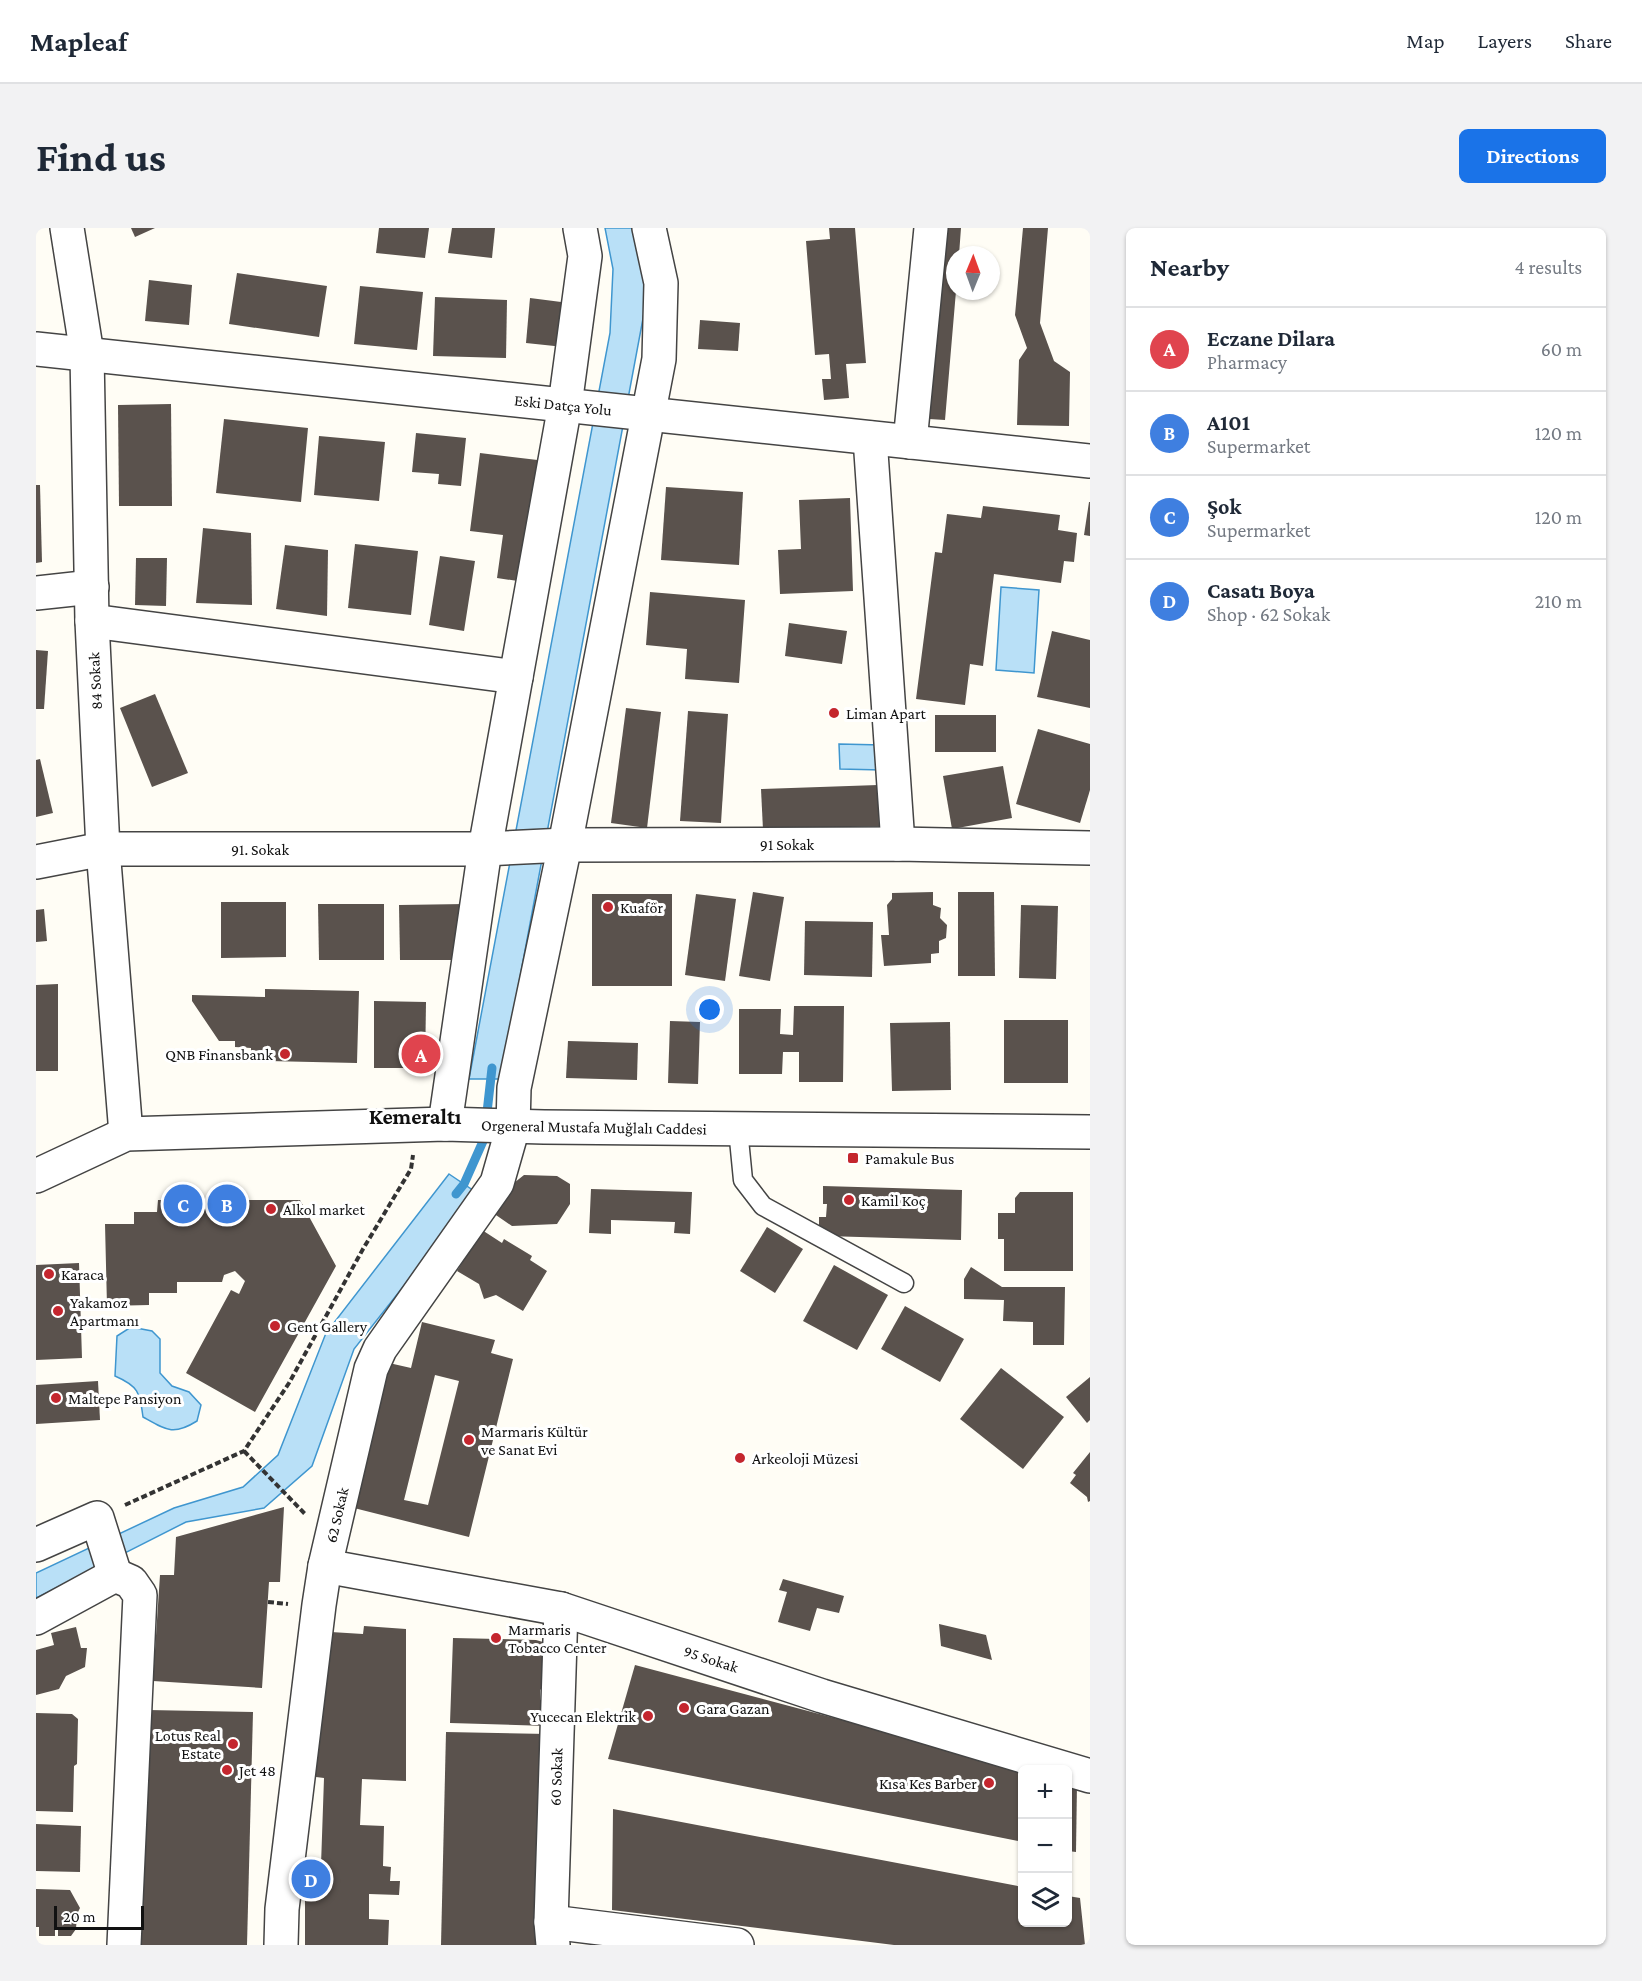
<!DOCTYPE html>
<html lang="en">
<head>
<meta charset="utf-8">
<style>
	body { margin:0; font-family:"Crimson Pro",serif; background:#f2f2f3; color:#1f2937 }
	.controls { position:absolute; right:18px; bottom:18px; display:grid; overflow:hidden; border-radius:9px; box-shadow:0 2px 4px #0004 }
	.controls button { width:54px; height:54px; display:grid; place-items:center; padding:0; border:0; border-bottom:2px solid #e0e1e3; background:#fff; color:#1f2937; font:30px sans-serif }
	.compass { position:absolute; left:910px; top:18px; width:54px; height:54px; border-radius:50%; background:#fff; box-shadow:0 2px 4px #0004; rotate:1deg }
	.scale { position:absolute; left:18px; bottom:15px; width:90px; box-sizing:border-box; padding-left:6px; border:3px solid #111; border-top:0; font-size:16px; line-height:21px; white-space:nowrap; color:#111; -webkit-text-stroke:4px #fff; paint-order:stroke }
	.you { position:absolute; left:674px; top:782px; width:21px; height:21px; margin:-15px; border:4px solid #fff; border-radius:50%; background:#1a73e8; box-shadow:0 0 0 9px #1a73e833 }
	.badge { display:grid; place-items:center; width:39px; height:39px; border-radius:50%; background:#1a73e8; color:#fff; font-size:20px; font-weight:700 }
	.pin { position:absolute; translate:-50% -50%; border:3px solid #fff; box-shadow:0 2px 6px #0006 }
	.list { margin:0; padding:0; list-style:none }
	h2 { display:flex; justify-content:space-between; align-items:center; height:78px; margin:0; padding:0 24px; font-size:26px }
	h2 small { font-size:20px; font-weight:400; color:#747a83 }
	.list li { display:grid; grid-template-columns:39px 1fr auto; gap:18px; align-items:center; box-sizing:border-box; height:84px; padding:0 24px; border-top:2px solid #e0e1e3 }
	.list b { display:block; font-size:22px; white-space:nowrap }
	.list p { margin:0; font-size:20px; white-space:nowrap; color:#747a83 }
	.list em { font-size:20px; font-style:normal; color:#747a83 }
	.icon { flex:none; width:33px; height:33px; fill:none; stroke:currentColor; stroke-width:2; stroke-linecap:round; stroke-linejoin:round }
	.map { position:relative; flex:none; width:1054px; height:1717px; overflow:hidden; border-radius:9px }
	header { display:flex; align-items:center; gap:36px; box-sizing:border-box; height:84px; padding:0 30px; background:#fff; border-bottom:2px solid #e0e1e3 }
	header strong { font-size:28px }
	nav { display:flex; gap:33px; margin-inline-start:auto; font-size:21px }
	.intro { display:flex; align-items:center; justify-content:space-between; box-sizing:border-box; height:144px; padding:0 36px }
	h1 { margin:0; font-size:42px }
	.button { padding:15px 27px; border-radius:9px; background:#1a73e8; color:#fff; font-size:21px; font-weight:700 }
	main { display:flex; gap:36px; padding:0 36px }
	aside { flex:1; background:#fff; border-radius:9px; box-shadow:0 2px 4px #0004 }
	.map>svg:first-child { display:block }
	.water { fill:#b9e0f7; stroke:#3f96cf; stroke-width:1.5 }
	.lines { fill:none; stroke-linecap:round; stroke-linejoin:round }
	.stream { stroke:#3f96cf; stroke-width:9 }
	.building { fill:#5a524d; fill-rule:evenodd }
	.service-casing { stroke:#444; stroke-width:21 }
	.minor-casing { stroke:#444; stroke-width:36 }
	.tertiary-casing { stroke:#444; stroke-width:36 }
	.path { stroke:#333; stroke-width:4; stroke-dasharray:6 3; stroke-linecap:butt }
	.service { stroke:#fff; stroke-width:18 }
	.minor { stroke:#fff; stroke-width:33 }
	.tertiary { stroke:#fff; stroke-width:33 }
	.poi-dot { fill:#c4262e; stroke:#fff; stroke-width:2 }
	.labels { text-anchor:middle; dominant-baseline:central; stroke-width:6; stroke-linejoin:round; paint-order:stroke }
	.street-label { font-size:16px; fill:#111; stroke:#fff }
	.poi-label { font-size:16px; fill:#111; stroke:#fff; text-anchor:start }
	.district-label { font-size:22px; font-weight:bold; fill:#111; stroke:#fff }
</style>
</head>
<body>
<header>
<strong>Mapleaf</strong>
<nav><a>Map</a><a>Layers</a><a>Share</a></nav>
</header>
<div class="intro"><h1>Find us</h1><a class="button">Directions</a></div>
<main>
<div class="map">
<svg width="1054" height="1717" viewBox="0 0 1054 1717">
	<rect width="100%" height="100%" fill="#fffdf5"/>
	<g class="water">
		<polygon points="569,0 602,0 614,53 465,851 433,851 574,105 577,41"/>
		<polygon points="965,359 1003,362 998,445 960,442"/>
		<polygon points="803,516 846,517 846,542 804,541"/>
		<polygon points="413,946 441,965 318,1121 276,1238 228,1280 150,1294 0,1370 0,1345 138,1280 207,1259 242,1227 290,1105"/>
		<path d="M95,1099L116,1103L124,1111V1145L136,1158L153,1164L165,1177L161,1193C137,1208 130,1202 107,1189C104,1164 102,1158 79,1148L81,1108Z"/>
	</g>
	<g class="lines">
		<polyline class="stream" points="420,966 428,956 448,911 456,840"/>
	</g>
	<g class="building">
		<polygon points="95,0 119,0 99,9"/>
		<polygon points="343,0 393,0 389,30 340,25"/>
		<polygon points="416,0 459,0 456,30 412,25"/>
		<polygon points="793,0 819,0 830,135 810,136 813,170 788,172 786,151 795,151 793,126 779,127 770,13 794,11"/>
		<polygon points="909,0 925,0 923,27 919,27 920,63 909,192 893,191"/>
		<polygon points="987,0 1012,0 1004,95 1018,133 1034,144 1033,198 981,197 983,132 991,120 979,87"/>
		<polygon points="201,45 291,58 283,109 193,96"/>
		<polygon points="113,52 156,57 153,97 109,93"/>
		<polygon points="324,58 387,64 381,122 318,116"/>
		<polygon points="399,69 471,72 470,130 397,128"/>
		<polygon points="494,70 533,75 528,119 490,115"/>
		<polygon points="664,92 704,95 702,123 662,121"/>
		<polygon points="135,176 136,278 83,278 82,177"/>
		<polygon points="188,191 272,200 265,274 180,265"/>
		<polygon points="380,205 430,210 425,258 402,256 403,246 376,244"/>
		<polygon points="283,208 349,214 343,273 278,267"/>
		<polygon points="444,225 510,233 495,355 461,350 467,307 434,303"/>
		<polygon points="0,257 4,257 6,334 0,335"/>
		<polygon points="630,259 707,264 703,337 625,332"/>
		<polygon points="814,270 817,363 744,366 742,322 765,321 763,272"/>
		<polygon points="1053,274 1054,274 1054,308 1048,307"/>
		<polygon points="947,278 1024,287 1022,302 1041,305 1038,334 1028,333 1025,355 958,346 947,438 934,436 929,477 880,471 899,324 906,325 911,286 945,290"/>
		<polygon points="167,300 215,305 216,377 160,375"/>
		<polygon points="319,316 382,323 375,387 312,380"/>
		<polygon points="249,317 292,322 291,388 240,381"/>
		<polygon points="404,328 439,333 428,403 393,397"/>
		<polygon points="100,330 131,330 130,378 99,377"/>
		<polygon points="614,364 709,372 703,455 649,451 651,421 610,417"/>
		<polygon points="753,395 811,403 806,436 749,428"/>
		<polygon points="1016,403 1054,412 1054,480 1001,469"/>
		<polygon points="0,422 12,423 8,481 0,481"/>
		<polygon points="119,466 152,545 116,559 84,480"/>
		<polygon points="590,480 625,484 611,600 575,595"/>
		<polygon points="652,483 692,486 685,595 644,593"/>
		<rect x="899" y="487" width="61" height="37"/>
		<polygon points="1002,501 1054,516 1054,562 1044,595 980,576"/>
		<polygon points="4,531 17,585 0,589 0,532"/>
		<polygon points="967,538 976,590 916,601 907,548"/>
		<polygon points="842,557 843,598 727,602 725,561"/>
		<polygon points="717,664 748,669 734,753 703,748"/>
		<polygon points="897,664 897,677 905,680 904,690 911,697 910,710 903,713 903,725 895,726 895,735 848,738 845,707 853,707 851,677 856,671 856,665"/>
		<polygon points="922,664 958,664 959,748 922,748"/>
		<rect x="556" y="666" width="80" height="92"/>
		<polygon points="660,666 700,671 689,753 649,747"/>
		<polygon points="185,674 250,674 250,729 185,730"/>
		<polygon points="282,676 348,676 348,732 283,732"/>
		<polygon points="429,676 429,732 364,732 363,677"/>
		<polygon points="985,677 1022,678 1020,751 983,750"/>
		<polygon points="8,681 11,713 0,714 0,682"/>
		<polygon points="769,693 837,694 836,749 768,747"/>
		<polygon points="22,756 22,843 0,843 0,757"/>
		<polygon points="229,761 323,763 321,835 232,833 232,826 215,826 215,820 199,819 199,813 183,813 156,773 156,767 229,769"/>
		<polygon points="338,773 390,774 389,840 338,840"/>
		<polygon points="758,778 808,778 807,854 763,854 763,824 747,824 746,846 703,846 703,781 745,781 744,806 757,807"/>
		<rect x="968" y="792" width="64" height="63"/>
		<polygon points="634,793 664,794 662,856 632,855"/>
		<polygon points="914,794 915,862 856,863 854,795"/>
		<polygon points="532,813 602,815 601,852 530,850"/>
		<polygon points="488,947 521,948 534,956 534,976 521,996 476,998 457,985 467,977 468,963"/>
		<polygon points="787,958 926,962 925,1012 790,1008 783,1003 783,989 790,989 791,976 787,976"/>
		<polygon points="555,961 656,964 654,1006 638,1005 639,994 575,992 575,1006 553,1005"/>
		<polygon points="984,964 1037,964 1037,1043 968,1043 968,1011 962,1011 962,985 979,985 979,970"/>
		<polygon points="122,972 264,972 300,1038 219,1184 150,1145 195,1062 203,1066 209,1053 199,1043 188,1047 186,1054 141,1054 141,1065 113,1065 113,1077 71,1078 69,996 98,996 98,984 121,984"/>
		<polygon points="731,999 767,1021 739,1065 704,1043"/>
		<polygon points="446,1002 466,1015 468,1011 496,1028 494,1032 511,1043 487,1083 460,1067 448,1071 443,1056 421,1043"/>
		<polygon points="43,1035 46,1130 0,1132 0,1037"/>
		<polygon points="798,1037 852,1067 821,1122 767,1093"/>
		<polygon points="935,1039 966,1059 1029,1059 1028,1117 997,1117 997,1094 967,1093 968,1072 928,1071 928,1051"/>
		<polygon points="869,1078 928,1111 904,1154 845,1121"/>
		<path d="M386,1094L459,1112L455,1125L477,1131L433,1309L318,1280L353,1135L375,1140ZM399,1147L423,1153L392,1277L368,1272Z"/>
		<polygon points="965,1140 1028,1189 987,1241 924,1191"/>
		<polygon points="1054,1149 1054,1192 1051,1195 1030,1169"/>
		<polygon points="62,1153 64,1192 0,1196 0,1157"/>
		<polygon points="1054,1224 1054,1273 1052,1274 1051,1269 1034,1255 1040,1247 1037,1245"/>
		<polygon points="248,1279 244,1354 233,1354 226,1460 117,1453 124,1347 138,1347 140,1309"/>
		<polygon points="747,1351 808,1368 803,1385 781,1380 774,1403 742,1394 751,1364 743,1362"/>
		<polygon points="903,1396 950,1407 956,1432 905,1418"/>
		<polygon points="328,1398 370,1401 370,1553 326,1551 324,1597 348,1598 347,1638 355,1639 354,1653 364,1653 363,1667 333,1666 333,1691 353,1692 352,1717 269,1717 269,1661 257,1661 266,1636 285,1637 288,1550 272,1548 295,1404 327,1406"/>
		<polygon points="40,1399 45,1420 51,1420 49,1439 30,1448 23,1461 0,1467 0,1422 18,1417 15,1405"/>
		<polygon points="417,1410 500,1412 514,1416 513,1454 504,1462 504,1472 512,1472 511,1498 414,1495"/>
		<polygon points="599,1437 987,1540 987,1614 572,1531"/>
		<polygon points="112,1482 217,1484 211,1717 100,1717"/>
		<polygon points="0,1485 36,1486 42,1491 41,1536 38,1538 37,1584 0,1583"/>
		<polygon points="410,1504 512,1506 508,1717 405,1717"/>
		<polygon points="1032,1552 1041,1555 1040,1624 1032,1623"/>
		<polygon points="577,1581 987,1659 987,1694 1032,1694 1032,1668 1044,1670 1049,1717 858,1717 576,1682"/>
		<polygon points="0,1596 45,1598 44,1644 0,1643"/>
		<polygon points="0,1661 34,1662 44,1680 41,1686 40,1701 35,1708 22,1708 22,1702 19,1702 19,1708 3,1708 3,1699 0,1699"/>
	</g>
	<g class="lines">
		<g class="service-casing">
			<polyline id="service" points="702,901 707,952 727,978 868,1055"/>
		</g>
		<g class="minor-casing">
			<g id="minor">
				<polyline points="31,0 51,126 56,393 67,621 90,906"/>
				<polyline points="834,210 862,616"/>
				<polyline points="874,214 895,0"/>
				<polyline points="0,365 56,359"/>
				<polyline points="56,393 480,449"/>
				<polyline points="0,634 67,621 449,621 529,617 862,616 1054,620"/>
				<polyline points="409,896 449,621 529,177 549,28 544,0"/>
				<polyline points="0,1317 61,1290 79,1347"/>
				<polyline points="289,1338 525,1381 786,1468 1054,1548"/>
				<polyline points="0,1390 79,1347 95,1354 104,1367 88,1717"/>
				<polyline points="515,1694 701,1717"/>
				<polyline points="245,1717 246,1681 283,1377 289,1338 335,1141 344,1121 461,955 477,899 478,860 529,617 623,131 625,55 613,0"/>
				<polyline points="517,1717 515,1694 525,1381"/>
			</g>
		</g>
		<g class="tertiary-casing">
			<g id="tertiary">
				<polyline points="0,121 1054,233"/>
				<polyline points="0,948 90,906 409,896 508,899 1054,904"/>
			</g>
		</g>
		<g class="path">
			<polyline points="208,1223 270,1287"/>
			<polyline points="89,1277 208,1223 253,1155 327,1021 375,941 377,927"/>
			<polyline points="232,1374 252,1376"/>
		</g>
		<use href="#service" class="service"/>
		<use href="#minor" class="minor"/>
		<use href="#tertiary" class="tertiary"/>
	</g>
	<g class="poi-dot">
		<circle cx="798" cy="485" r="6"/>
		<circle cx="572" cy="679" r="6"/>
		<circle cx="249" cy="826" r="6"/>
		<rect x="811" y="924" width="12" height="12" rx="3"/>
		<circle cx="813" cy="972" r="6"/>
		<circle cx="235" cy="981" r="6"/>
		<circle cx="13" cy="1046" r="6"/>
		<circle cx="22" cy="1083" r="6"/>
		<circle cx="239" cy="1098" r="6"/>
		<circle cx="20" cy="1170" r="6"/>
		<circle cx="433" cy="1212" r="6"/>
		<circle cx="704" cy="1230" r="6"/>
		<circle cx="460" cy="1410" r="6"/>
		<circle cx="648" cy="1480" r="6"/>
		<circle cx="612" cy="1488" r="6"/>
		<circle cx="197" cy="1516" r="6"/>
		<circle cx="191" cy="1542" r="6"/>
		<circle cx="953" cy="1555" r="6"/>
	</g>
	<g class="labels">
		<g class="street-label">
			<text transform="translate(527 177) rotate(6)">Eski Datça Yolu</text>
			<text transform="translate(59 453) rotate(-93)">84 Sokak</text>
			<text x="751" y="616">91 Sokak</text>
			<text x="224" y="621">91. Sokak</text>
			<text transform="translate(558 899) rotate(1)">Orgeneral Mustafa Muğlalı Caddesi</text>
			<text transform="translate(301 1287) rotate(-77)">62 Sokak</text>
			<text transform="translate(675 1431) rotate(18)">95 Sokak</text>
			<text transform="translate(520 1549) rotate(-88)">60 Sokak</text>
		</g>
		<g class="poi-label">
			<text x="810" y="485">Liman Apart</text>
			<text x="584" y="679">Kuaför</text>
			<text x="237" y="826" text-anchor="end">QNB Finansbank</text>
			<text x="829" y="930">Pamakule Bus</text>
			<text x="825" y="972">Kamil Koç</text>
			<text x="247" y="981">Alkol market</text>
			<text x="25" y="1046">Karaca</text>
			<text x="34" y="1074">Yakamoz<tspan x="34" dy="18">Apartmanı</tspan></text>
			<text x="251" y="1098">Gent Gallery</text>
			<text x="32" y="1170">Maltepe Pansiyon</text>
			<text x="445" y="1203">Marmaris Kültür<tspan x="445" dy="18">ve Sanat Evi</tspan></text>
			<text x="716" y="1230">Arkeoloji Müzesi</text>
			<text x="472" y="1401">Marmaris<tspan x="472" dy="18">Tobacco Center</tspan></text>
			<text x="660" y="1480">Gara Gazan</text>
			<text x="600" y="1488" text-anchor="end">Yucecan Elektrik</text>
			<text x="185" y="1507" text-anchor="end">Lotus Real<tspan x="185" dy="18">Estate</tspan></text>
			<text x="203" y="1542">Jet 48</text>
			<text x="941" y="1555" text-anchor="end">Kısa Kes Barber</text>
		</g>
		<g class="district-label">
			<text x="379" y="888">Kemeraltı</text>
		</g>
	</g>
</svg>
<div class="controls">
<button>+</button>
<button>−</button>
<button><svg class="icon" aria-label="layers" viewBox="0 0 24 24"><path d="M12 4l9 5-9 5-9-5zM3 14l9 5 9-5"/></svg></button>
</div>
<svg class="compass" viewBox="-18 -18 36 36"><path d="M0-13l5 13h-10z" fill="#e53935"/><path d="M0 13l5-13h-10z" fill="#747a83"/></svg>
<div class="scale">20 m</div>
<div class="you"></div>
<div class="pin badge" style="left:385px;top:826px;background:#e0444e">A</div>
<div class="pin badge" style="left:191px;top:976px;background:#3f7fe0">B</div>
<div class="pin badge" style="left:147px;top:976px;background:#3f7fe0">C</div>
<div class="pin badge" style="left:275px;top:1651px;background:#3f7fe0">D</div>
</div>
<aside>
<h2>Nearby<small>4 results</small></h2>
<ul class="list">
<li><span class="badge" style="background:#e0444e">A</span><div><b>Eczane Dilara</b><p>Pharmacy</p></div><em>60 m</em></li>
<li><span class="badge" style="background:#3f7fe0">B</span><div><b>A101</b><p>Supermarket</p></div><em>120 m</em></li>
<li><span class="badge" style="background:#3f7fe0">C</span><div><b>Şok</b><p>Supermarket</p></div><em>120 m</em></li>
<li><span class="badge" style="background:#3f7fe0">D</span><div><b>Casatı Boya</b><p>Shop · 62 Sokak</p></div><em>210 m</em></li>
</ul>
</aside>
</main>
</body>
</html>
